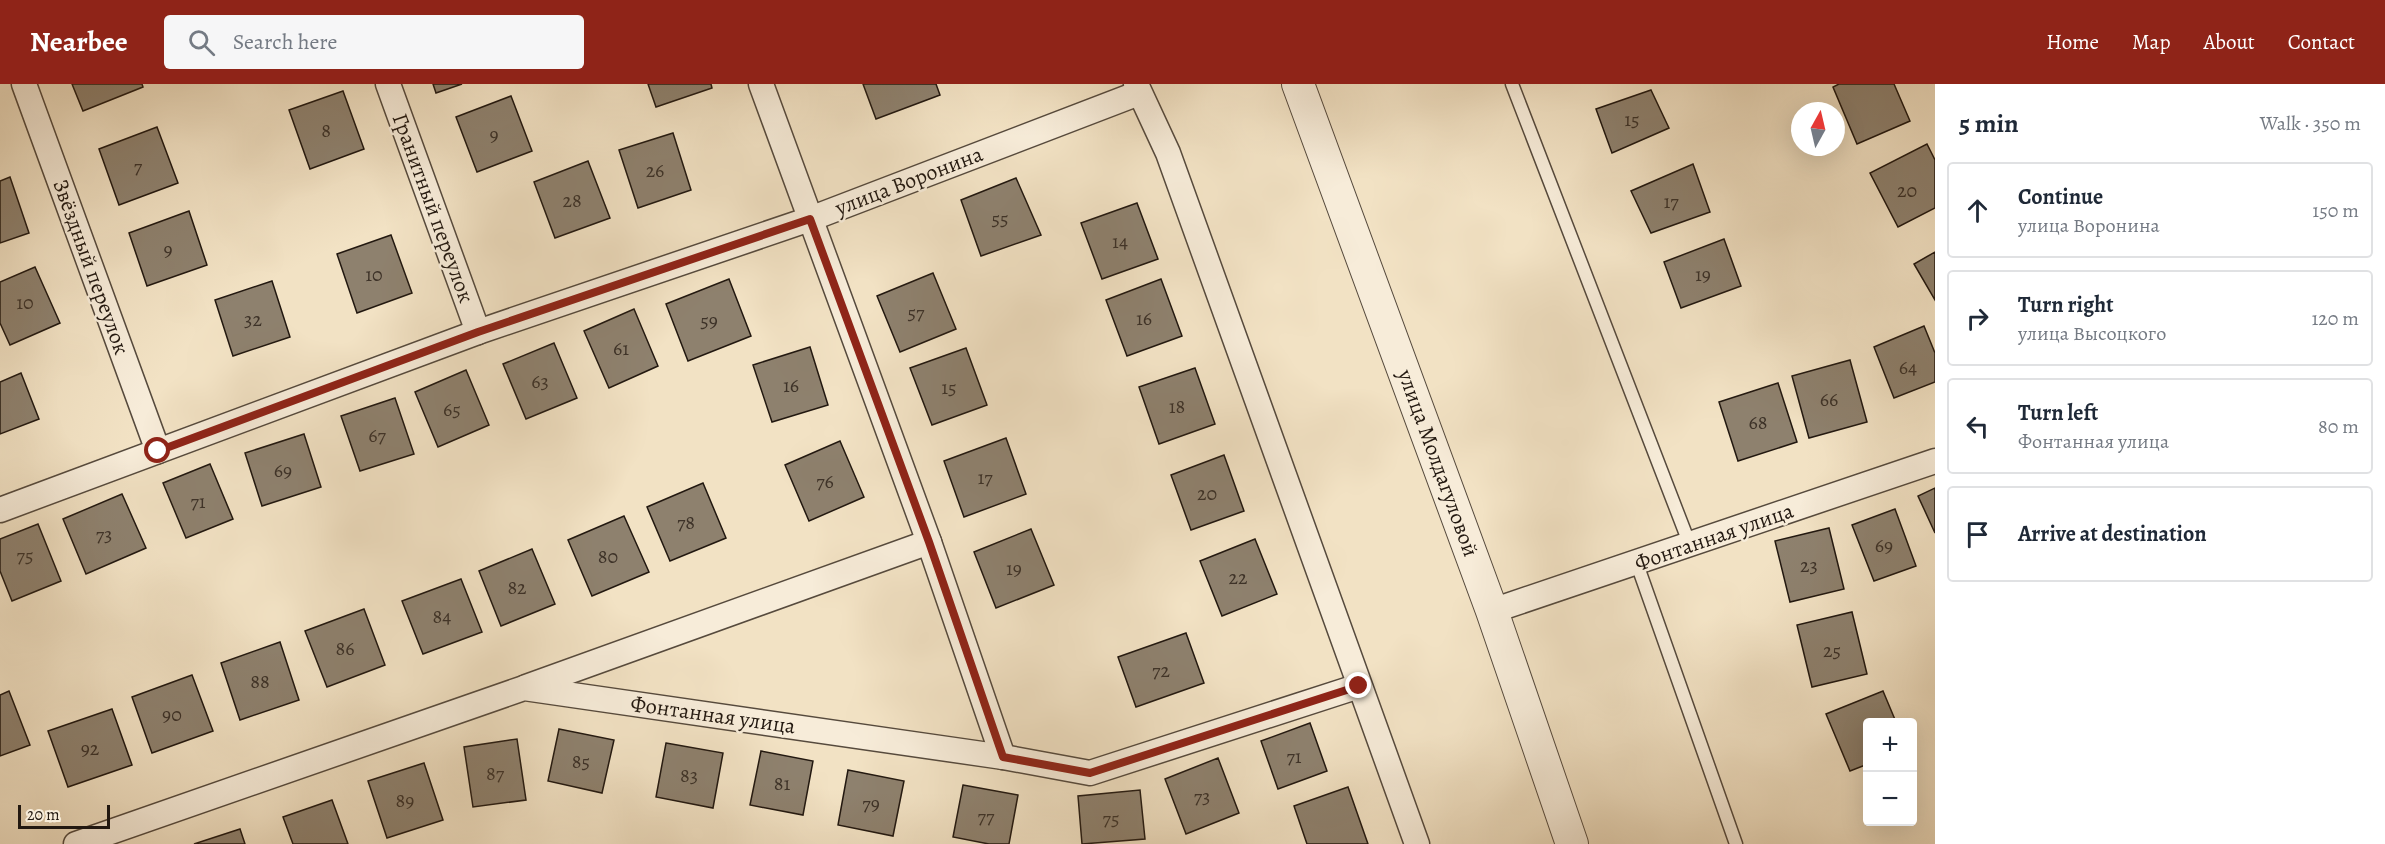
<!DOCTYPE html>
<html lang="en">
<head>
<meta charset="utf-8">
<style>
	body { margin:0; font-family:Alegreya,serif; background:#f6f6f7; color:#1f2937 }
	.controls { position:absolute; right:18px; bottom:18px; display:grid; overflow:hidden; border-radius:6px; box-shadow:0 6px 24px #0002 }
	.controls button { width:54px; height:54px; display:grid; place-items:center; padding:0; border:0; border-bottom:2px solid #e0e1e3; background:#fff; color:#1f2937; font:30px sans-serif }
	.compass { position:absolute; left:1791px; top:18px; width:54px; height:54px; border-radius:50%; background:#fff; box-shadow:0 6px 24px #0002; rotate:8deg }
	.scale { position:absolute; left:18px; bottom:15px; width:92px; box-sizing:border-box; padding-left:6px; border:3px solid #221810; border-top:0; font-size:16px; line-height:21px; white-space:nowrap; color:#221810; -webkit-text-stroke:4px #f7ecd9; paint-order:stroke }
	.stop { position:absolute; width:18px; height:18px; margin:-14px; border:4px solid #8f2418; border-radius:50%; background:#fff }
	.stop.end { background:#8f2418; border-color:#fff; box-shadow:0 2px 6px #0008 }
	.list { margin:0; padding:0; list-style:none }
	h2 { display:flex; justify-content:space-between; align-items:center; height:78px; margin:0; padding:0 24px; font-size:26px }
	h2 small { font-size:20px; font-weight:400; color:#747a83 }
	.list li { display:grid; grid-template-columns:39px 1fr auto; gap:18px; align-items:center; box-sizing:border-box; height:96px; margin:0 12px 12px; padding:0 12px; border:2px solid #e0e1e3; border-radius:6px }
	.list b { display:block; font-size:22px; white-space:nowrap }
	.list p { margin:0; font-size:20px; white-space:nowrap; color:#747a83 }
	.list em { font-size:20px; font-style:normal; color:#747a83 }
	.icon { flex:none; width:33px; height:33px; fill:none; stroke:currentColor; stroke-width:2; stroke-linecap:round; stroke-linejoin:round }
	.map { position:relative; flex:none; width:1935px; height:760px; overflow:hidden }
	header { display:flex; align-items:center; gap:36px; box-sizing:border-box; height:84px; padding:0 30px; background:#8f2418; color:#fff }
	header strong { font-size:28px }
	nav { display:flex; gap:33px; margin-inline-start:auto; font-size:21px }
	.search { width:420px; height:54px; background:#f6f6f7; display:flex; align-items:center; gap:15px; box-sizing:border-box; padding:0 21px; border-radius:6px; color:#747a83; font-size:22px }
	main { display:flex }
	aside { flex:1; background:#fff }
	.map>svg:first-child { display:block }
	.building { fill:#8e816e; stroke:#221810; stroke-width:1.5 }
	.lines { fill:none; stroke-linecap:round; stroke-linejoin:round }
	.service-casing { stroke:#564a3d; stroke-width:15 }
	.minor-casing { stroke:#564a3d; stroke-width:27 }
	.tertiary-casing { stroke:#564a3d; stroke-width:34 }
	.service { stroke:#f7ecd9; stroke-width:12 }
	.minor { stroke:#f7ecd9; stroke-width:24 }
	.tertiary { stroke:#f7ecd9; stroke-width:32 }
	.route { stroke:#8f2418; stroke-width:8 }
	.labels { text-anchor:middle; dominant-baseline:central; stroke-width:5; stroke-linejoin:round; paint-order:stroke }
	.number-label { font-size:20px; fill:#3d3228 }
	.street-label { font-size:22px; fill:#221810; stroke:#f7ecd9 }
</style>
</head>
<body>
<header>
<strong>Nearbee</strong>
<div class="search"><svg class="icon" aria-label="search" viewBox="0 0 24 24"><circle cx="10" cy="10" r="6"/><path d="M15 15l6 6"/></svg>Search here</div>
<nav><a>Home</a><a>Map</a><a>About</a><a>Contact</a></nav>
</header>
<main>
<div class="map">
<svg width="1935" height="760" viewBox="0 0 1935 760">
	<rect width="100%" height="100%" fill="#f2e2c4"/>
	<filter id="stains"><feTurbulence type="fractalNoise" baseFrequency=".00333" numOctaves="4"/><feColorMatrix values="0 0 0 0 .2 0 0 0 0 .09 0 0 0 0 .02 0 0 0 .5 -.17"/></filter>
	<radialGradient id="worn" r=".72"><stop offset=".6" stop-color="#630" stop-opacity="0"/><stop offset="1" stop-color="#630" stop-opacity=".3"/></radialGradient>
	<g class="building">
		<polygon points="72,0 142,0 143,3 83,27"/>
		<polygon points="433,0 462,0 436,9"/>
		<polygon points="648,0 711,0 712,4 656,23"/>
		<polygon points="863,0 936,0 940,11 876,35"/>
		<polygon points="1839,0 1894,0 1910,37 1857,60 1833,3"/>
		<polygon points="1651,6 1669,44 1612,69 1596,25"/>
		<polygon points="343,7 364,65 310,85 289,26"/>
		<polygon points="511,12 532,67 477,88 456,33"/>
		<polygon points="157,43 178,99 119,121 99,65"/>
		<polygon points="673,49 691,106 638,124 619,66"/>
		<polygon points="1927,60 1935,76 1935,124 1898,143 1870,89"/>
		<polygon points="588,77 610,134 555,154 534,98"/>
		<polygon points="1693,80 1710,128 1651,149 1631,107"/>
		<polygon points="10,93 29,149 0,159 0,97"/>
		<polygon points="1016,94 1041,151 981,172 961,116"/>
		<polygon points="1137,119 1158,175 1102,195 1081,139"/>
		<polygon points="189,127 207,181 147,202 129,149"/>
		<polygon points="391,151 412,209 357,229 337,170"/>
		<polygon points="1724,155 1741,202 1681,224 1664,178"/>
		<polygon points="1935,168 1935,216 1914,180"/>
		<polygon points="35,183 60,239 10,261 0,239 0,198"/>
		<polygon points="933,189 956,245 900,268 877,212"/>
		<polygon points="729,195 751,252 688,277 666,220"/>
		<polygon points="1161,195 1182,252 1127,272 1106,216"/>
		<polygon points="272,197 290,253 233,272 215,216"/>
		<polygon points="634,225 658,282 609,304 584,247"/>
		<polygon points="1924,242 1935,269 1935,298 1894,314 1874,263"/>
		<polygon points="554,259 577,314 526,335 503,280"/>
		<polygon points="810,263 828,321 772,338 753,281"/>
		<polygon points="966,264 987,321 932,341 910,284"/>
		<polygon points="1850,276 1867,338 1809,354 1792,292"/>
		<polygon points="1195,284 1215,340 1159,360 1139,303"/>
		<polygon points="466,286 489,341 438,363 415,308"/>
		<polygon points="21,289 39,335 0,350 0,298"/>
		<polygon points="1778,299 1797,358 1738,377 1719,318"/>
		<polygon points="395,314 414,370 360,387 341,332"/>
		<polygon points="304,350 321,403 262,422 245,369"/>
		<polygon points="1006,354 1026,410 964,433 944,377"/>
		<polygon points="840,357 864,413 809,437 785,381"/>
		<polygon points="1224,371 1244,427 1191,446 1171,391"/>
		<polygon points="210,380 233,435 186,454 163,399"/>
		<polygon points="703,399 726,454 670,477 647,423"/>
		<polygon points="1935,404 1935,449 1918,412"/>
		<polygon points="122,410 146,464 86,490 63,435"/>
		<polygon points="1895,425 1916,482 1874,497 1852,441"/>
		<polygon points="624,432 649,488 592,512 568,456"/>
		<polygon points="38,440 61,497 12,517 0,487 0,455"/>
		<polygon points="1829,444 1844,505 1790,518 1775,457"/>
		<polygon points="1031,445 1054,501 996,524 974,468"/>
		<polygon points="1255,455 1277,510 1222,532 1200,477"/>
		<polygon points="532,465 555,520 501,542 479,487"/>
		<polygon points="461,495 482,548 423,570 402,517"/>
		<polygon points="364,525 385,581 327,603 305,547"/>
		<polygon points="1852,528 1867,590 1812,603 1797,541"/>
		<polygon points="1186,549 1204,599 1136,623 1118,573"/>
		<polygon points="280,558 299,616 240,636 221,579"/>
		<polygon points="192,591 213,647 152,669 132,613"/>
		<polygon points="9,607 30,661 0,672 0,611"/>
		<polygon points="1883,607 1896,638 1868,638 1868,680 1850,687 1826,630"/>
		<polygon points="112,625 132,681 68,703 48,647"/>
		<polygon points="1310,639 1327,687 1278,705 1261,657"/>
		<polygon points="559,645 614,656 602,709 548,697"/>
		<polygon points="517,655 526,716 473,723 464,663"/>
		<polygon points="666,659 723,669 713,724 656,713"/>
		<polygon points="761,667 813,677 803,731 750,721"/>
		<polygon points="1218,674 1239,729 1186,750 1165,695"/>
		<polygon points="424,679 443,736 387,754 368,697"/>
		<polygon points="848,686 904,697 893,752 838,741"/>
		<polygon points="963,701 1018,711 1009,760 989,760 953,753"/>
		<polygon points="1348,703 1368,760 1307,760 1294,722"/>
		<polygon points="1140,706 1145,755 1082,760 1078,712"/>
		<polygon points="332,716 348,760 293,760 283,733"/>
		<polygon points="240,745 245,760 194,760"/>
	</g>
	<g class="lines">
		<g class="service-casing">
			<g id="service">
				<polyline points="1512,0 1690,461"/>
				<polyline points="1637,480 1736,760"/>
			</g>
		</g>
		<g class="minor-casing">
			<g id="minor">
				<polyline points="24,0 158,367"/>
				<polyline points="388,0 478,248"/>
				<polyline points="761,0 929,458 1003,673"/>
				<polyline points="1136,0 1168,69 1417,760"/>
				<polyline points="0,426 478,248 810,135 1139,9"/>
				<polyline points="1492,527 1935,377"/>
				<polyline points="526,603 929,458"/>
				<polyline points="76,760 524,604 1003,673 1090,689 1359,602"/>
			</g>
		</g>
		<g class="tertiary-casing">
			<polyline id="tertiary" points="1298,0 1492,527 1572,760"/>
		</g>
		<use href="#service" class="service"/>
		<use href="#minor" class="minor"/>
		<use href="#tertiary" class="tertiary"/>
	</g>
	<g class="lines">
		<polyline class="route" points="158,367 478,248 810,135 929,458 1003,673 1090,689 1359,602"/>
	</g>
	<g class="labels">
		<g class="number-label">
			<text x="1632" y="35">15</text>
			<text x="326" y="46">8</text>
			<text x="494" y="50">9</text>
			<text x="138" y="82">7</text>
			<text x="655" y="86">26</text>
			<text x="1907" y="106">20</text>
			<text x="572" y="116">28</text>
			<text x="1671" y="117">17</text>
			<text x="1000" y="134">55</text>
			<text x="1120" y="157">14</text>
			<text x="168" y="165">9</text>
			<text x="374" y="190">10</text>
			<text x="1703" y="190">19</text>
			<text x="25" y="218">10</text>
			<text x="916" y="228">57</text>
			<text x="1144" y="234">16</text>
			<text x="253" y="235">32</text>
			<text x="709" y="236">59</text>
			<text x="621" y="264">61</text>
			<text x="1908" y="283">64</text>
			<text x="540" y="297">63</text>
			<text x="791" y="301">16</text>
			<text x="949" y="303">15</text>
			<text x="1829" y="315">66</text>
			<text x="1177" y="322">18</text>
			<text x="452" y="325">65</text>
			<text x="1758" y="338">68</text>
			<text x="377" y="351">67</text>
			<text x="283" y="386">69</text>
			<text x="985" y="393">17</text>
			<text x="825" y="397">76</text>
			<text x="1207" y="409">20</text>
			<text x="198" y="417">71</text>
			<text x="686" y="438">78</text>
			<text x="104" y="450">73</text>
			<text x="1884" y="461">69</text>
			<text x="25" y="471">75</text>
			<text x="608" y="472">80</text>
			<text x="1809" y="481">23</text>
			<text x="1014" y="484">19</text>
			<text x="1238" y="493">22</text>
			<text x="517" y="503">82</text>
			<text x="442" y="532">84</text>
			<text x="345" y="564">86</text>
			<text x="1832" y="566">25</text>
			<text x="1161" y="586">72</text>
			<text x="260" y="597">88</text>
			<text x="172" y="630">90</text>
			<text x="90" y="664">92</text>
			<text x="1294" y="672">71</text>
			<text x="581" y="677">85</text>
			<text x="495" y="689">87</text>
			<text x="689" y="691">83</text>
			<text x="782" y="699">81</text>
			<text x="1202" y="712">73</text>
			<text x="405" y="716">89</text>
			<text x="871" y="719">79</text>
			<text x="986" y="732">77</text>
			<text x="1111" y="734">75</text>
		</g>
		<g class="street-label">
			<text transform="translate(909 97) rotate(-21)">улица Воронина</text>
			<text transform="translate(433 124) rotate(70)">Гранитный переулок</text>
			<text transform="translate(91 183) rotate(70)">Звёздный переулок</text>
			<text transform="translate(1438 379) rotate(70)">улица Молдагуловой</text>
			<text transform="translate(1714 453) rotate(-19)">Фонтанная улица</text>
			<text transform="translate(713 631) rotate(8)">Фонтанная улица</text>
		</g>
	</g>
	<rect width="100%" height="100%" filter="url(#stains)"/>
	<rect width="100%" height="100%" fill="url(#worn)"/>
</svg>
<div class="controls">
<button>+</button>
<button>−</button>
</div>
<svg class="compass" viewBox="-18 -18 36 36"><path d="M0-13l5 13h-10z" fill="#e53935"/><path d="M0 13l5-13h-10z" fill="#747a83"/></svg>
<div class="scale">20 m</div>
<div class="stop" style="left:158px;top:367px"></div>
<div class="stop end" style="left:1359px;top:602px"></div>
</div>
<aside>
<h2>5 min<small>Walk · 350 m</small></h2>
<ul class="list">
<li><svg class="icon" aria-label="ahead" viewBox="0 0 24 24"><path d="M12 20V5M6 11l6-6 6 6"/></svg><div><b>Continue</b><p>улица Воронина</p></div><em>150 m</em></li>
<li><svg class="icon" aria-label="right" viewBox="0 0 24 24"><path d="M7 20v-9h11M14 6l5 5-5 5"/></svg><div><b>Turn right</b><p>улица Высоцкого</p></div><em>120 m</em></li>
<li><svg class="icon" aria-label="left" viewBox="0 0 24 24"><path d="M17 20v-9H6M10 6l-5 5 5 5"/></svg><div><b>Turn left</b><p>Фонтанная улица</p></div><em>80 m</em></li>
<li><svg class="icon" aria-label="arrive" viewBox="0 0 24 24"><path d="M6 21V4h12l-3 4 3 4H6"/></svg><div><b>Arrive at destination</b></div></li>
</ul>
</aside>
</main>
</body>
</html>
